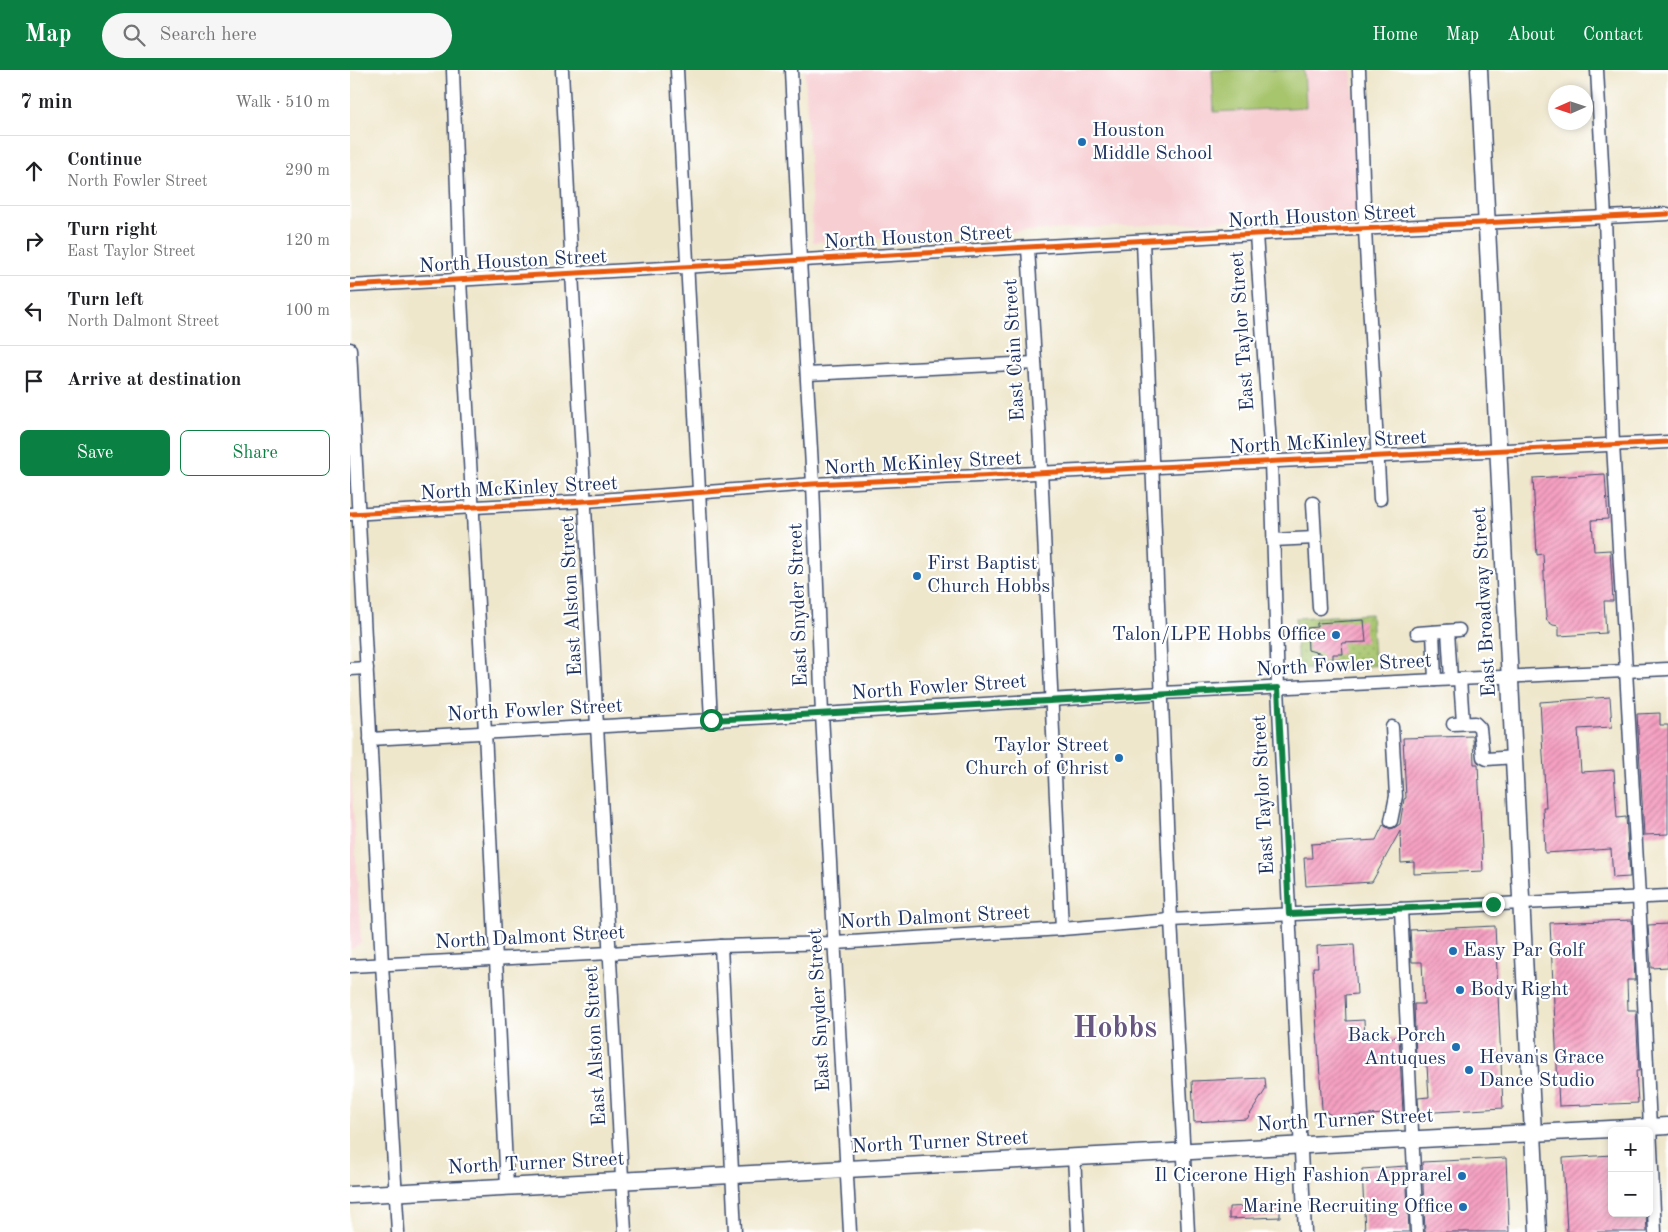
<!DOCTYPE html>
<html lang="en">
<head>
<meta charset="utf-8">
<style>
	body { margin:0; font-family:"Old Standard TT",serif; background:#f6f6f6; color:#202124 }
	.controls { position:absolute; right:15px; bottom:15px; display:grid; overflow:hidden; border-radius:8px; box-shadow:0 2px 8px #0003 }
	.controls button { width:45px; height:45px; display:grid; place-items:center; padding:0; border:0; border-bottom:1px solid #e0e0e0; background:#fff; color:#202124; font:25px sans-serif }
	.compass { position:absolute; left:1198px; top:15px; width:45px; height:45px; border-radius:50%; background:#fff; box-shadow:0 2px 8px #0003; rotate:267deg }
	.stop { position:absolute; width:15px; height:15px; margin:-11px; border:4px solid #0b8043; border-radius:50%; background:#fff }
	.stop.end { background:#0b8043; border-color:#fff; box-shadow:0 1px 5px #0008 }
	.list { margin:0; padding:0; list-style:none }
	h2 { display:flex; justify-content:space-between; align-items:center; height:65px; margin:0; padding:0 20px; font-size:21px }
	h2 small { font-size:16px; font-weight:400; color:#757577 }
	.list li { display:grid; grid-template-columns:32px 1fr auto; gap:15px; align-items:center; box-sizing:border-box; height:70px; padding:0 20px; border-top:1px solid #e0e0e0 }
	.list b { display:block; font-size:19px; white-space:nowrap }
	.list p { margin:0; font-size:16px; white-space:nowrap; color:#757577 }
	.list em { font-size:16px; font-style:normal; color:#757577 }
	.actions { display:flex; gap:10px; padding:15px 20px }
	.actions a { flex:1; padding:11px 0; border:1px solid #0b8043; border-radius:8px; text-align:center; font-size:18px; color:#0b8043 }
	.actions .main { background:#0b8043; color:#fff }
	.icon { flex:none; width:28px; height:28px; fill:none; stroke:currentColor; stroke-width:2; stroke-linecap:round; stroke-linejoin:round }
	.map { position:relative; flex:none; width:1318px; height:1162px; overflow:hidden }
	header { display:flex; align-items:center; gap:30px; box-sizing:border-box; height:70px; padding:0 25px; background:#0b8043; color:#fff }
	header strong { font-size:24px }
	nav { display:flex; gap:28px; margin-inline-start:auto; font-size:18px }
	.search { width:350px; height:45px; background:#f6f6f6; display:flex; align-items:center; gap:12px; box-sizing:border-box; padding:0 18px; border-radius:28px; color:#757577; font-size:19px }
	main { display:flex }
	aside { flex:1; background:#fff }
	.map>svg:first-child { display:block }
	.built { fill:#f7cfd3 }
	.green { fill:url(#green-dots); stroke:#617a66 }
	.pitch { fill:#a7c56d; stroke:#617a66 }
	.building { fill:url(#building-hatch) }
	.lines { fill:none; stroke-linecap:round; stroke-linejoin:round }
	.minor-casing { stroke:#3b4b6e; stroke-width:15 }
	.major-casing { stroke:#3b4b6e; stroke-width:19 }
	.minor { stroke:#fff; stroke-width:12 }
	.major { stroke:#fff; stroke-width:16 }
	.cycleway-casing { stroke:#fff; stroke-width:8 }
	.cycleway { stroke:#e8590c; stroke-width:5 }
	.route { stroke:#0b8043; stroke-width:6 }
	.poi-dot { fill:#1f6fb2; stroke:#fff; stroke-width:2 }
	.labels { text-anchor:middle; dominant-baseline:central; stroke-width:4.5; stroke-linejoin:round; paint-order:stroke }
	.poi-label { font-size:20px; fill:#1b2f5e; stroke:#fff; text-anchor:start }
	.street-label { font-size:20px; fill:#1b2f5e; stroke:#fff }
	.town-label { font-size:30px; font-weight:bold; fill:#685781; stroke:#fff }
</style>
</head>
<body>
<header>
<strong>Map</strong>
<div class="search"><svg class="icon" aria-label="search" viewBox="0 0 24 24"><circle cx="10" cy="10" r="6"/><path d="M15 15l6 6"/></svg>Search here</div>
<nav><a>Home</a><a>Map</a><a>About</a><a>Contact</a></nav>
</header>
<main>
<aside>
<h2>7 min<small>Walk · 510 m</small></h2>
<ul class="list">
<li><svg class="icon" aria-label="ahead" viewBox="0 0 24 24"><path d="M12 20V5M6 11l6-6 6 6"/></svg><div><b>Continue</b><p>North Fowler Street</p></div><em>290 m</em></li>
<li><svg class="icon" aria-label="right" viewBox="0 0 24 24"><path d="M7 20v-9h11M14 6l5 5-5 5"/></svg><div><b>Turn right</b><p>East Taylor Street</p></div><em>120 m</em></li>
<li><svg class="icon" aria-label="left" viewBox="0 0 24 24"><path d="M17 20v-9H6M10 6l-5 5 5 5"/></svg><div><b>Turn left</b><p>North Dalmont Street</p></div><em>100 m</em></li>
<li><svg class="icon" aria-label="arrive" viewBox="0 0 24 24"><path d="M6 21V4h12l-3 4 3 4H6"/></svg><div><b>Arrive at destination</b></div></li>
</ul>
<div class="actions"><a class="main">Save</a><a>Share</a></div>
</aside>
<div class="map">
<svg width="1318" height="1162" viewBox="0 0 1318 1162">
	<defs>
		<pattern id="green-dots" width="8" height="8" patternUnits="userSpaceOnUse" patternTransform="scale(1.25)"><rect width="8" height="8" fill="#a7c56d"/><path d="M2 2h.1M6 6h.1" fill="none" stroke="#87a05d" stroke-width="1.8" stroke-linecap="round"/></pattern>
		<pattern id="building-hatch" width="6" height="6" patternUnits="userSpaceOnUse" patternTransform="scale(1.25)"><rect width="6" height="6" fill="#f6a0c1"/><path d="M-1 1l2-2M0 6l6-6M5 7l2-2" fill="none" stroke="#c683a0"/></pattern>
	</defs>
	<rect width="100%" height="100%" fill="#fff"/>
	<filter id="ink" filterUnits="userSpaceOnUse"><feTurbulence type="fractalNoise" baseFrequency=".02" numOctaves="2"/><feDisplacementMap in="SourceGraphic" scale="10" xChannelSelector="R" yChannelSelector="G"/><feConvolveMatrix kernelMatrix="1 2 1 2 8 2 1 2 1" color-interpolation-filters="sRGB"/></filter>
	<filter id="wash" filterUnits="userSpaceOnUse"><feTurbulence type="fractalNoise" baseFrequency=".0096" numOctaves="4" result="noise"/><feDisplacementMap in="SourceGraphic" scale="20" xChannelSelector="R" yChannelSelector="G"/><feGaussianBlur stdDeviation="1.12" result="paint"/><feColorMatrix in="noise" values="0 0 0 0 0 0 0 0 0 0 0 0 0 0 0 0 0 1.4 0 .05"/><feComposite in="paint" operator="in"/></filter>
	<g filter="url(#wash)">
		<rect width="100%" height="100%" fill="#efe7cc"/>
		<g class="built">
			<polygon points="455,0 1002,0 1009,144 463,172"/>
			<polygon points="0,686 11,872 4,878 0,879"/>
		</g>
		<polygon class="green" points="1021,544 1024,586 1033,586 1034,595 948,600 945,548"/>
		<polygon class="pitch" points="862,0 954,0 956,37 864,42"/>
		<g id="blocks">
			<g class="building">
				<polygon points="1255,404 1258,449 1242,450 1244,481 1260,480 1263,531 1254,531 1256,563 1209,566 1209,556 1203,555 1197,551 1196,546 1193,484 1187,485 1183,408"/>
				<polygon points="1014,550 1016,572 992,573 993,584 983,584 983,589 972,590 972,584 958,580 957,558 967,557 967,553"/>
				<polygon points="1260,627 1262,657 1228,659 1231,702 1264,700 1267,748 1276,747 1280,807 1263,808 1261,779 1195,783 1193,737 1196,737 1190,632"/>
				<polygon points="1310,643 1310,655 1318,655 1318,764 1294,765 1287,644"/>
				<polygon points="1123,666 1124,694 1128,694 1133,801 1064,804 1064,792 1051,793 1050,761 1022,812 956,816 954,788 962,788 961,774 1026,770 1033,755 1040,759 1044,758 1050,754 1054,729 1056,728 1053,668"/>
				<polygon points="1282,850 1285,910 1277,910 1278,940 1286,940 1289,1001 1286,1001 1288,1033 1209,1036 1200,853"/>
				<polygon points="1318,854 1318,897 1301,898 1298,855"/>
				<polygon points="1145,856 1153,1038 1069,1043 1068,1028 1079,1027 1077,996 1075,996 1074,987 1066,987 1064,934 1074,934 1072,892 1062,892 1060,860"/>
				<polygon points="1004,874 1007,924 995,925 996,951 1014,950 1015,969 1049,967 1053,1043 984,1047 972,1039 963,897 968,897 967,876"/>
				<polygon points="915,1008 916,1019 897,1049 844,1052 842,1011"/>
				<polygon points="1262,1085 1262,1143 1268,1143 1269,1146 1296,1144 1297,1162 1217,1162 1213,1088"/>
				<polygon points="1156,1088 1159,1162 1075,1162 1072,1092"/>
				<polygon points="1056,1096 1059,1162 1015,1162 1012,1099"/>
				<polygon points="930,1135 930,1147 879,1149 879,1137"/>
			</g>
		</g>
	</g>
	<g filter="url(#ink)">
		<use href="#blocks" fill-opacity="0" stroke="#3b4b6e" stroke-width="1"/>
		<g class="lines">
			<g class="minor-casing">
				<g id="minor">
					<polyline points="103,0 110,210 135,662 157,1117"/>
					<polyline points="212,0 222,203 275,1162"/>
					<polyline points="327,0 361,650"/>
					<polyline points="441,0 450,190 463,414 472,644 500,1162"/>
					<polyline points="1009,0 1015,160 1030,429"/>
					<polyline points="1247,0 1255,148 1263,374 1289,827 1305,1162"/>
					<polyline points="906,164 921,391 928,618 955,1162"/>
					<polyline points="793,171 821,850 838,1162"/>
					<polyline points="678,178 689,355 712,859"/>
					<polyline points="0,216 906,164 1318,144"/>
					<polyline points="0,279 32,894 48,1162"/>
					<polyline points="457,304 685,293"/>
					<polyline points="963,433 969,538"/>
					<polyline points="0,444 236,431 463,414 1318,372"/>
					<polyline points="923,470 965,468"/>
					<polyline points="1098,561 1101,609"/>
					<polyline points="1083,562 1085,610"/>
					<polyline points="1067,563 1109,560"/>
					<polyline points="0,599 17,598"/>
					<polyline points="1110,609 1113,653"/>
					<polyline points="1103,654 1125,653 1130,658 1133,687 1137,689 1165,687"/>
					<polyline points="20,669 472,644 812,623 1318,599"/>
					<polyline points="1041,751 1046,726 1042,657"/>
					<polyline points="1051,839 1067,1162"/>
					<polyline points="371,876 385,1162"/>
					<polyline points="0,896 260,883 371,876 485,873 712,859 821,850 1318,826"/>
					<polyline points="724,1087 728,1162"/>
				</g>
			</g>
			<g class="major-casing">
				<g id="major">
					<polyline points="1129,0 1188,1162"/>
					<polyline points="0,1125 1318,1056"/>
				</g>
			</g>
			<use href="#minor" class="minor"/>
			<use href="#major" class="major"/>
			<g class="cycleway-casing">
				<g id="cycleway">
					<polyline points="0,216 906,164 1318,144"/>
					<polyline points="0,444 236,431 463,414 1318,372"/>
				</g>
			</g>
			<use href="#cycleway" class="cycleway"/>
		</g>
	</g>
	<g class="lines" filter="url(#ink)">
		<polyline class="route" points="361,650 928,618 939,844 1143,834"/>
	</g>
	<g class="poi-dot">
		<circle cx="732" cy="72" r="5"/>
		<circle cx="567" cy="506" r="5"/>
		<circle cx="986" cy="565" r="5"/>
		<circle cx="769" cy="688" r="5"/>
		<circle cx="1103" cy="881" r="5"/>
		<circle cx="1110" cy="920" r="5"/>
		<circle cx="1106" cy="977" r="5"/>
		<circle cx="1119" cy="1000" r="5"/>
		<circle cx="1112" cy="1106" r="5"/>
		<circle cx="1113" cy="1137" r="5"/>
	</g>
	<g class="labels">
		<g class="poi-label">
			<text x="742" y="61">Houston<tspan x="742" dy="23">Middle School</tspan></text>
			<text x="577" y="494">First Baptist<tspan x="577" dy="23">Church Hobbs</tspan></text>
			<text x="976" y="565" text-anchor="end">Talon/LPE Hobbs Office</text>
			<text x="759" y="676" text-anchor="end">Taylor Street<tspan x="759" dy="23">Church of Christ</tspan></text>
			<text x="1113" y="881">Easy Par Golf</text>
			<text x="1120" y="920">Body Right</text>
			<text x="1096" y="966" text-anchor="end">Back Porch<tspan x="1096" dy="23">Antuques</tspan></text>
			<text x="1129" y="988">Hevan's Grace<tspan x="1129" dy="23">Dance Studio</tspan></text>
			<text x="1102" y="1106" text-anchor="end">Il Cicerone High Fashion Apprarel</text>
			<text x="1103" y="1137" text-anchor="end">Marine Recruiting Office</text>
		</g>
		<g class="street-label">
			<text transform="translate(972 147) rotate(-3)">North Houston Street</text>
			<text transform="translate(568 168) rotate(-3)">North Houston Street</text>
			<text transform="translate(163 192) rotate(-3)">North Houston Street</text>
			<text transform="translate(893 261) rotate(-94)">East Taylor Street</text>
			<text transform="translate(665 280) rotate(-93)">East Cain Street</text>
			<text transform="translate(978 373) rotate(-3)">North McKinley Street</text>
			<text transform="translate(573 394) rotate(-3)">North McKinley Street</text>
			<text transform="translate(169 419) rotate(-3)">North McKinley Street</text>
			<text transform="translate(222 526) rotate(-93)">East Alston Street</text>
			<text transform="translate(1135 532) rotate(-93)">East Broadway Street</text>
			<text transform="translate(449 535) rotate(-92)">East Snyder Street</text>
			<text transform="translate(994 596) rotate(-3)">North Fowler Street</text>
			<text transform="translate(589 618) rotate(-4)">North Fowler Street</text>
			<text transform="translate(185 641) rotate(-3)">North Fowler Street</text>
			<text transform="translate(914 725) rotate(-93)">East Taylor Street</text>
			<text transform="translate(585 848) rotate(-3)">North Dalmont Street</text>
			<text transform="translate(180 868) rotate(-3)">North Dalmont Street</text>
			<text transform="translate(470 940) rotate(-93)">East Snyder Street</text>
			<text transform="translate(246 976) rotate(-93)">East Alston Street</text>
			<text transform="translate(995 1051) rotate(-3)">North Turner Street</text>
			<text transform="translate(590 1073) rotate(-3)">North Turner Street</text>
			<text transform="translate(186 1094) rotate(-3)">North Turner Street</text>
		</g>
		<g class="town-label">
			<text x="765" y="959">Hobbs</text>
		</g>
	</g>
</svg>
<div class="controls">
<button>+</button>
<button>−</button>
</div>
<svg class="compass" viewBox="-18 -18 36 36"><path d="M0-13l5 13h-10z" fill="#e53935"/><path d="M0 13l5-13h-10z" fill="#757577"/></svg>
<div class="stop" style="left:361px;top:650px"></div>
<div class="stop end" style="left:1143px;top:834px"></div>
</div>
</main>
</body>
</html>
